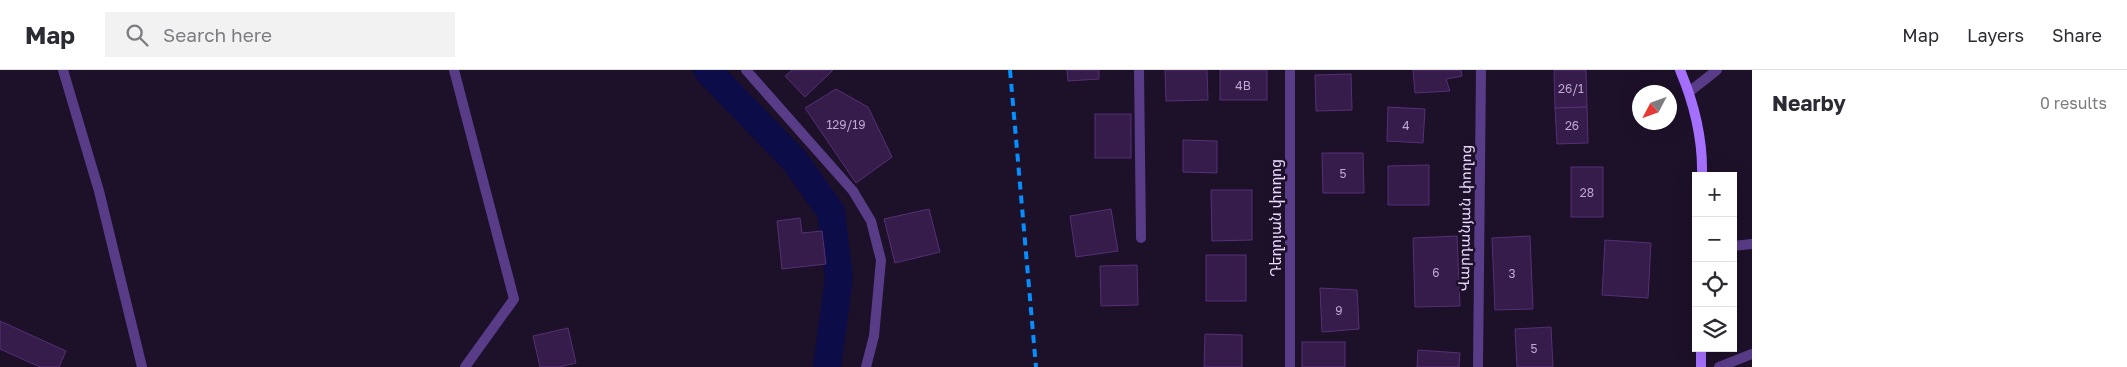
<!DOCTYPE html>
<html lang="en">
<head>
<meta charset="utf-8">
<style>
	body { margin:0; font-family:"Golos Text","Noto Sans Armenian",sans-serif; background:#f2f2f3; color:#2b2b33 }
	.controls { position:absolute; right:15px; bottom:15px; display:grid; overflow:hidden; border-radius:0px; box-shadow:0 5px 20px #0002 }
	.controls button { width:45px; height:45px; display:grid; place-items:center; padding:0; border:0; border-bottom:1px solid #e1e1e2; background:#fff; color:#2b2b33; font:25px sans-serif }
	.compass { position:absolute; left:1632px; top:15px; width:45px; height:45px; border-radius:50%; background:#fff; box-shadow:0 5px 20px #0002; rotate:229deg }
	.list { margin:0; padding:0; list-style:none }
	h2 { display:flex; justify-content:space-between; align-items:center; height:65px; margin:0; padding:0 20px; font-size:21px }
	h2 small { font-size:16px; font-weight:400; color:#7c7c81 }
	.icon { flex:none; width:28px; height:28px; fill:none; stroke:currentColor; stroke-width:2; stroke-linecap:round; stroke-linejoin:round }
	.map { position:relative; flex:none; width:1752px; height:297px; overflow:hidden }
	header { display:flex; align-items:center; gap:30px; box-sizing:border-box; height:70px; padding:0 25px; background:#fff; border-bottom:1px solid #e1e1e2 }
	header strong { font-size:24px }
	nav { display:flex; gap:28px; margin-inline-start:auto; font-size:18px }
	.search { width:350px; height:45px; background:#f2f2f3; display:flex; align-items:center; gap:12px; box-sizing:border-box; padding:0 18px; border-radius:0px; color:#7c7c81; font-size:19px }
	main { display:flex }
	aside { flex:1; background:#fff }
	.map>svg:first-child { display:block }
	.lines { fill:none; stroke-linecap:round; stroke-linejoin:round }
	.canal { stroke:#0b0c48; stroke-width:28 }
	.building { fill:#361c4a; stroke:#562f76 }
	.service { stroke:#593c88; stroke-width:10 }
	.minor { stroke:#593c88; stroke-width:10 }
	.secondary { stroke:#a670fe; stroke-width:10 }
	.rail { stroke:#068efe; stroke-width:4; stroke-dasharray:8 6; stroke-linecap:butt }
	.labels { text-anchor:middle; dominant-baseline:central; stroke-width:5; stroke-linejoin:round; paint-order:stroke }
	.number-label { font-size:12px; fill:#bdaad2 }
	.street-label { font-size:15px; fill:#ead9ff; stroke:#1d1029 }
</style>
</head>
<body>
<header>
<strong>Map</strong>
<div class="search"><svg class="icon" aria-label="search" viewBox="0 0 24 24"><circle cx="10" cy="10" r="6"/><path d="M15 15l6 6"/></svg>Search here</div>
<nav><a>Map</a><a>Layers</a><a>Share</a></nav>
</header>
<main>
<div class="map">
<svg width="1752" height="297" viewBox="0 0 1752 297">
	<rect width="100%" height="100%" fill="#1d1029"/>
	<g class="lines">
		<polyline class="canal" points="707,0 795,91 831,142 839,208 827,297"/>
	</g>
	<g class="building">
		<polygon points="792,0 833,0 805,27 785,6"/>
		<polygon points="1067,0 1099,0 1099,9 1068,11"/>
		<polygon points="1165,0 1207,0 1208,30 1166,31"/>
		<rect x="1220" y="0" width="47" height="30"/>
		<polygon points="1413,0 1461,0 1462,6 1446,9 1450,21 1415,23"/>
		<polygon points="1554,0 1586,0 1587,37 1555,38"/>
		<polygon points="1351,4 1352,40 1316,41 1315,5"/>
		<polygon points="836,19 868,37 892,87 856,113 805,38"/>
		<polygon points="1388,37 1425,39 1423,73 1387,71"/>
		<polygon points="1587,37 1588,73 1557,74 1555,38"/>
		<rect x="1095" y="44" width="36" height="44"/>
		<polygon points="1183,70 1217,71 1217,103 1183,102"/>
		<polygon points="1322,83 1363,83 1364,123 1323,123"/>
		<polygon points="1429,95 1429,135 1388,135 1388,96"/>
		<rect x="1571" y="97" width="32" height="50"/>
		<polygon points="1211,120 1252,120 1252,170 1212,171"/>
		<polygon points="929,139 940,182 895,193 884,149"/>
		<polygon points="1111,139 1118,181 1076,187 1070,146"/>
		<polygon points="800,148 802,163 822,161 826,194 782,199 777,151"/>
		<polygon points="1457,166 1460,236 1415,237 1413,168"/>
		<polygon points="1530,166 1533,239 1495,240 1492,168"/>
		<polygon points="1605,170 1651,173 1648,228 1602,225"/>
		<rect x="1206" y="185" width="40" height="46"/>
		<polygon points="1137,195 1138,235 1101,236 1100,196"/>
		<polygon points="1320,218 1357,220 1359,259 1322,262"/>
		<polygon points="0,251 66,281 59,297 40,297 0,279"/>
		<polygon points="1551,257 1553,297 1517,297 1515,259"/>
		<polygon points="568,258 576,293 559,297 540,297 533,266"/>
		<polygon points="1205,264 1242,265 1242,297 1204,297"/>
		<rect x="1302" y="272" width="43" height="25"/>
		<polygon points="1418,280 1460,283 1459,297 1417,297"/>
	</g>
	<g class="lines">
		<g class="service">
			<polyline points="63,0 99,121 142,297"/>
			<polyline points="1733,176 1752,174"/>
		</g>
		<g class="minor">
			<polyline points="454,0 514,229 465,297"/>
			<polyline points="746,0 853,121 871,151 881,190 874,266 866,297"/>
			<polyline points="1139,0 1141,168"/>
			<polyline points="1689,22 1717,0"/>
			<polyline points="1290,297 1290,0"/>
			<polyline points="1478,297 1481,0"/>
			<polyline points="1719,297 1752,284"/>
		</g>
		<g class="secondary">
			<path d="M1680,0C1694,33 1703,70 1702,106"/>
			<polyline points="1701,297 1701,278"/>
		</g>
		<polyline class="rail" points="1010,0 1036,297"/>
	</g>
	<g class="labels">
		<g class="number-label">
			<text x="1243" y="15">4B</text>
			<text x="1571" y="18">26/1</text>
			<text x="846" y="54">129/19</text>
			<text x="1406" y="55">4</text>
			<text x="1572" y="55">26</text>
			<text x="1343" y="103">5</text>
			<text x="1587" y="122">28</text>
			<text x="1436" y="202">6</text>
			<text x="1512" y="203">3</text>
			<text x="1339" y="240">9</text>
			<text x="1534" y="278">5</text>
		</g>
		<g class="street-label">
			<text transform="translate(1275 148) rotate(-90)">Դեղոյան փողոց</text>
			<text transform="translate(1464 148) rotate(-89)">Վարդանյան փողոց</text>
		</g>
	</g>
</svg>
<div class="controls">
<button>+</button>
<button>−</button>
<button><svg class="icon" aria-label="locate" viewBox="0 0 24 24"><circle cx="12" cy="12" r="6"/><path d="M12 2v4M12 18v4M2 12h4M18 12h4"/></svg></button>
<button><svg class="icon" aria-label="layers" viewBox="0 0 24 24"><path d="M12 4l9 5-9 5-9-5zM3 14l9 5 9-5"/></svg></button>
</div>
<svg class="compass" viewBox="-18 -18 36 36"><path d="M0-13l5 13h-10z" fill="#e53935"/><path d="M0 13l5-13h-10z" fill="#7c7c81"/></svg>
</div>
<aside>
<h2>Nearby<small>0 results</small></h2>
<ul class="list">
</ul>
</aside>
</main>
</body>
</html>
